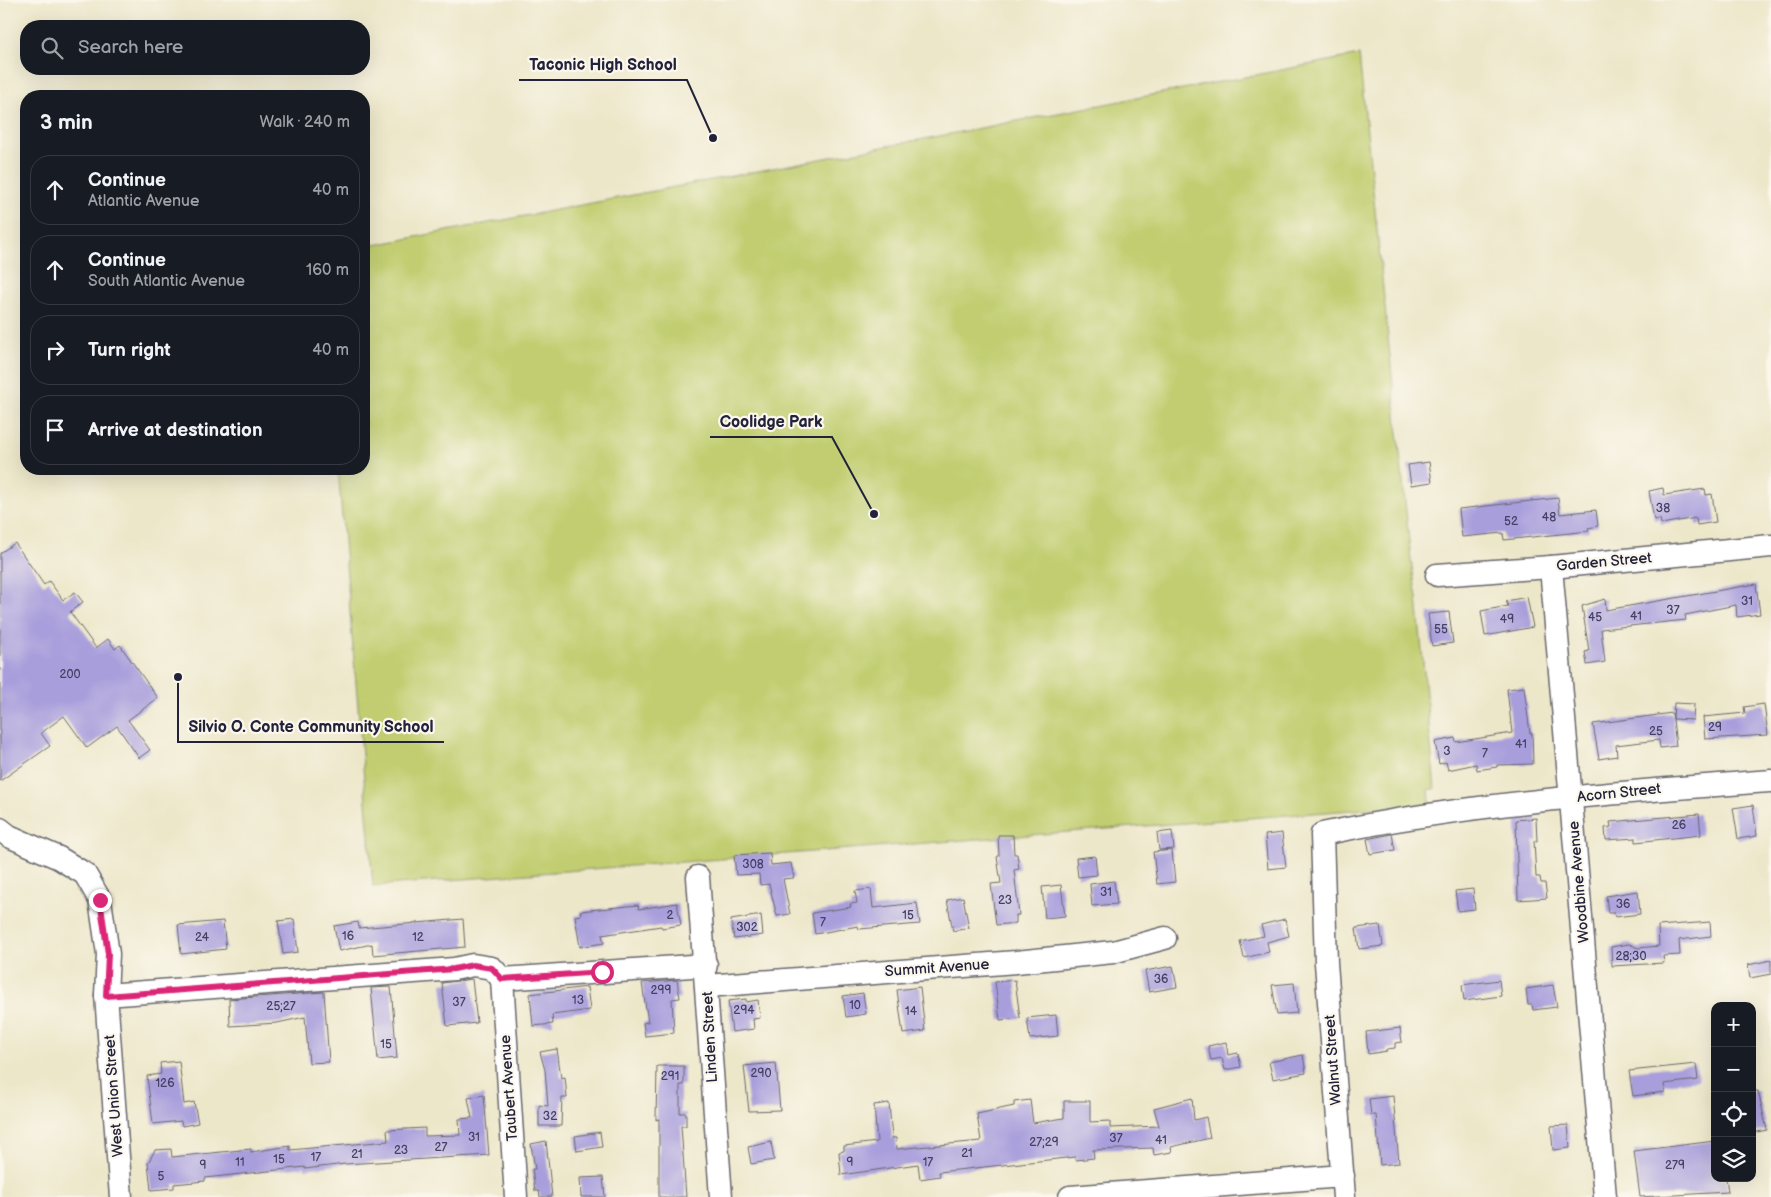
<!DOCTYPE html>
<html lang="en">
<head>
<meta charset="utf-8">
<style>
	body { margin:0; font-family:"Balsamiq Sans",sans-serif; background:#20242c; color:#f1f3f6 }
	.controls { position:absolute; right:15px; bottom:15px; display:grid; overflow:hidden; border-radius:10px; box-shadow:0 5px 20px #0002 }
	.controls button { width:45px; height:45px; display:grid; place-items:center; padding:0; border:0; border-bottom:1px solid #363941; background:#171b24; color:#f1f3f6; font:25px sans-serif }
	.stop { position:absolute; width:15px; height:15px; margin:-11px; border:4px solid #db2777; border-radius:50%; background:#fff }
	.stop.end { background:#db2777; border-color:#fff; box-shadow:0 1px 5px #0008 }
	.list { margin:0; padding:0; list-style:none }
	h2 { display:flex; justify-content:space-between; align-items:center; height:65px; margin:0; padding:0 20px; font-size:21px }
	h2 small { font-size:16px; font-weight:400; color:#9ea1a6 }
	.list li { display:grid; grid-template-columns:32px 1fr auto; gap:15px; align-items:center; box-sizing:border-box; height:70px; margin:0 10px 10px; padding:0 10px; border:1px solid #363941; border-radius:20px }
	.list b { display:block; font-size:19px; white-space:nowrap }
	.list p { margin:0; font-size:16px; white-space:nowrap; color:#9ea1a6 }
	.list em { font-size:16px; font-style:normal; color:#9ea1a6 }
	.icon { flex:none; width:28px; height:28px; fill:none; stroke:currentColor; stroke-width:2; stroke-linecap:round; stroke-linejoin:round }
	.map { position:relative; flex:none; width:1771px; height:1197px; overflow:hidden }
	.search { position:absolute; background:#171b24; box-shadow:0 5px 20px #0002; left:20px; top:20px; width:350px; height:55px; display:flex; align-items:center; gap:12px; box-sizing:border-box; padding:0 18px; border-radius:20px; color:#9ea1a6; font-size:19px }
	.panel { position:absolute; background:#171b24; box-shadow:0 5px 20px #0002; left:20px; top:90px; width:350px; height:385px; border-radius:20px }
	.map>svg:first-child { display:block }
	.green { fill:#c1cd6f; stroke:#727855 }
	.building { fill:#a89edc }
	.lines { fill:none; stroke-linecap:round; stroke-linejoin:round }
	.minor-casing { stroke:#69676d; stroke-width:25 }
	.minor { stroke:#fff; stroke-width:22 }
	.route { stroke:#db2777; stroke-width:6 }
	.labels { text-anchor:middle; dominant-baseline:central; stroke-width:4.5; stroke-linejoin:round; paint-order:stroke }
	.number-label { font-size:12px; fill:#444163 }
	.street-label { font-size:15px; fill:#22223b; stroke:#fbf7ec }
	.leader { fill:none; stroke:#22223b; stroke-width:2 }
	.callout-dot { fill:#22223b; stroke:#fbf7ec; stroke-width:2 }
	.callout-label { font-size:16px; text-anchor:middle; font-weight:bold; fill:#22223b; stroke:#fbf7ec; stroke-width:4.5; stroke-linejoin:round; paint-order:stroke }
</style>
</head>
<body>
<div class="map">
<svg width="1771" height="1197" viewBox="0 0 1771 1197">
	<rect width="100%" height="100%" fill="#fbf7ec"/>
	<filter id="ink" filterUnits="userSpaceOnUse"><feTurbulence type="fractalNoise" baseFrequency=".02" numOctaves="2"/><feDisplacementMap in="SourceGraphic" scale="10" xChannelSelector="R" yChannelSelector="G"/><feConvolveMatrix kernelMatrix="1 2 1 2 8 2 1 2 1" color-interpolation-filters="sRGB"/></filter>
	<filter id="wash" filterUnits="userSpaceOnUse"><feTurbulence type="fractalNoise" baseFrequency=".0096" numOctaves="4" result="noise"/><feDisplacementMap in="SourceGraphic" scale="20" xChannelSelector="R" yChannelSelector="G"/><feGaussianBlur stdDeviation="1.12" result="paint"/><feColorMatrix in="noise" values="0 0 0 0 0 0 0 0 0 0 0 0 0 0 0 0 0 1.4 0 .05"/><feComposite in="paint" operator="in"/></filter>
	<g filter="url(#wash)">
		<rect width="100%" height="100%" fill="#ede7ca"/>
		<polygon class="green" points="1359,55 1411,560 1417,598 1435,789 1429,789 1430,804 373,886 338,469 364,469 364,247"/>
		<g id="blocks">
			<g class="building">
				<polygon points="1429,462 1432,482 1411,485 1408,465"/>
				<polygon points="1663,488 1664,495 1705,489 1706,495 1712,494 1716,522 1697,525 1696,518 1661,524 1660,519 1654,520 1649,491"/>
				<polygon points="1558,498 1560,514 1596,510 1598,526 1588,528 1589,531 1504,540 1503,533 1462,537 1459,509"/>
				<polygon points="15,543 44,585 49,581 63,600 75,592 83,602 70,612 96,648 108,639 115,649 120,645 158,698 128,720 150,750 139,758 117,726 87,748 64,716 41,733 50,746 0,781 0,553"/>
				<polygon points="1756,584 1760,614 1737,617 1736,605 1685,615 1686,620 1601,629 1605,662 1587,665 1585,652 1589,651 1582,606 1605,599 1606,610"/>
				<polygon points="1527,597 1533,627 1485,636 1481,611 1508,606 1506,601"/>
				<polygon points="1449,612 1453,643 1432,646 1428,614"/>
				<polygon points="1524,687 1530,733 1532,733 1533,764 1497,765 1497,767 1477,770 1476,764 1448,770 1446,762 1439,764 1435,742 1455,738 1456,742 1512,733 1507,689"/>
				<polygon points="1674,703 1694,704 1693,720 1673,719 1676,746 1660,748 1659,740 1616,745 1617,756 1599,759 1593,724 1672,713 1673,719"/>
				<polygon points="1764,704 1768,735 1705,739 1703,717 1745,713 1744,707"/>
				<polygon points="1753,805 1757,836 1738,839 1733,808"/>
				<polygon points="1699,814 1701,835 1636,842 1636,838 1606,840 1605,828 1611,827 1610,822"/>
				<polygon points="1536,818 1537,841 1534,841 1536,877 1540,877 1541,883 1545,883 1547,898 1518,900 1516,820"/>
				<polygon points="1172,831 1174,849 1159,850 1157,833"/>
				<polygon points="1282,833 1286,867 1268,869 1265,835"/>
				<polygon points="1392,834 1395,850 1370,854 1367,839"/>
				<polygon points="998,835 1013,835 1014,854 1017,854 1019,869 1014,870 1019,915 1016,915 1016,923 996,925 991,884 1001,883 997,857 999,856"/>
				<polygon points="1172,850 1175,882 1157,884 1153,852"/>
				<polygon points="770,853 771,865 791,863 794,878 783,879 790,914 777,916 769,884 760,885 759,874 736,875 734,855"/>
				<polygon points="1095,856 1097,875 1078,877 1076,858"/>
				<polygon points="1114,881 1117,904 1092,906 1090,884"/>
				<polygon points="1061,885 1065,916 1045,918 1042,887"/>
				<polygon points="871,889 873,908 917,903 920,924 859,929 858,926 815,934 812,913 851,907 850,904 857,903 855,891"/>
				<polygon points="1473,889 1475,909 1458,911 1455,891"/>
				<polygon points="1638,891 1640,914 1615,917 1614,913 1608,913 1606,896"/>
				<polygon points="963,897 969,928 953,931 947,900"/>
				<polygon points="677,903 681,925 662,928 661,926 602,935 604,943 580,947 575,916 581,915 580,911 638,905 639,909"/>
				<polygon points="761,915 763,935 734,939 731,920"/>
				<polygon points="294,919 298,952 283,954 278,921"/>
				<polygon points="463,919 465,947 373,955 372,944 339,951 334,926 358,922 359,928"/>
				<polygon points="1285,919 1289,936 1267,942 1269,952 1244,958 1240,941 1264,936 1261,925"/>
				<polygon points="223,921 226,949 181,954 178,925"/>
				<polygon points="1710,922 1711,936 1679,940 1680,955 1663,956 1664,963 1612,966 1611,947 1629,944 1638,948 1659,946 1658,926"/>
				<polygon points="1380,925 1383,946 1359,949 1356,928"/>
				<polygon points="1771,960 1771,974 1750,978 1748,965"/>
				<polygon points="1173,966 1177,987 1149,992 1145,971"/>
				<polygon points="472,979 477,1023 447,1026 442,983"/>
				<polygon points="677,980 680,998 672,999 674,1033 645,1036 643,1023 648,1022 642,983"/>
				<polygon points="1015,980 1020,1018 1000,1020 995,982"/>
				<polygon points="1499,980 1501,996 1464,1001 1462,985"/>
				<polygon points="1294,983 1297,1013 1277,1015 1272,985"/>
				<polygon points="1553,985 1557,1007 1533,1010 1532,1005 1528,1005 1526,989"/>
				<polygon points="391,987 397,1058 378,1060 371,988"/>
				<polygon points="587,987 590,1010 552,1015 553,1024 533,1026 530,994"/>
				<polygon points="920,987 925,1031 903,1034 897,990"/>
				<polygon points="324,992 329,1062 309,1063 305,1017 277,1023 230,1026 229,999"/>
				<polygon points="863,993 866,1014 846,1017 843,996"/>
				<polygon points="746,999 746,1002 758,1000 760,1018 753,1019 754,1029 732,1032 728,1001"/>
				<polygon points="1056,1015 1058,1036 1030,1039 1027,1018"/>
				<polygon points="1400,1028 1402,1042 1395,1043 1395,1048 1387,1049 1387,1051 1368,1054 1366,1032"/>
				<polygon points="1226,1042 1228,1055 1238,1053 1241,1067 1225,1070 1222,1058 1211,1060 1208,1046"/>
				<polygon points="557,1049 561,1078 565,1077 567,1098 562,1098 561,1126 539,1126 539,1105 548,1106 545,1070 540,1052"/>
				<polygon points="1303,1055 1306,1073 1273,1079 1269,1062"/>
				<polygon points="179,1061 184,1104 194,1102 198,1123 182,1126 181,1121 153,1124 147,1076 161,1074 160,1063"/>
				<polygon points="776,1063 780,1110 749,1111 744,1066"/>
				<polygon points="1696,1064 1698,1080 1664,1084 1665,1092 1633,1096 1629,1071"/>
				<polygon points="657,1066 684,1066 684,1085 680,1085 680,1113 686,1113 686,1126 681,1126 686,1197 659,1197 659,1119 656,1120"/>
				<polygon points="1752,1091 1758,1091 1767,1130 1752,1133"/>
				<polygon points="484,1095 489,1155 345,1164 305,1169 305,1167 205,1178 205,1181 174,1184 174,1188 151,1190 148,1163 155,1150 171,1149 172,1157 251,1149 251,1152 290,1146 290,1150 388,1141 387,1130 425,1128 425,1136 460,1135 459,1119 472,1118 468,1098"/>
				<polygon points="1393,1096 1399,1163 1380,1165 1376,1115 1371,1115 1369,1099"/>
				<polygon points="1192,1098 1194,1120 1206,1117 1210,1138 1171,1147 1172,1152 1154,1155 1153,1148 1093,1150 1094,1158 1076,1160 1075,1157 939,1172 940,1176 920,1179 918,1164 841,1175 839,1152 844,1151 844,1146 877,1142 874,1105 889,1103 892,1138 896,1138 897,1149 981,1141 977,1114 1014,1106 1014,1102 1030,1100 1033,1123 1064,1118 1064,1101 1090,1101 1090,1122 1110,1121 1110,1128 1159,1126 1154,1108"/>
				<polygon points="1568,1125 1570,1148 1553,1150 1551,1126"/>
				<polygon points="600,1132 602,1147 577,1151 575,1136"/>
				<polygon points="546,1141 552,1197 540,1197 539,1191 535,1191 532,1169 535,1169 531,1144"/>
				<polygon points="1715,1141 1715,1178 1726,1178 1728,1192 1640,1197 1634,1151"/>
				<polygon points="771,1142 774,1160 751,1164 748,1147"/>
				<polygon points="603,1177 605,1197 581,1197 580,1178"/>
			</g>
		</g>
	</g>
	<g filter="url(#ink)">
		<use href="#blocks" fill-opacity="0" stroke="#69676d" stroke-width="1"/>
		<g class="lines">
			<g class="minor-casing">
				<g id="minor">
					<polyline points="1551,567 1605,1197"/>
					<polyline points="1437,575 1551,567 1771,546"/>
					<polyline points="0,829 9,836 59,858 85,874 100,900 108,954 106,995 121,1197"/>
					<polyline points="698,877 721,1197"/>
					<polyline points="502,979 516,1197"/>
					<polyline points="502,979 706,965"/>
					<polyline points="707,986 1016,962 1113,952 1165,938"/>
					<polyline points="106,995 454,969 473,965 492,968 502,979"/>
					<polyline points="1070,1197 1343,1176"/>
					<path d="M1344,1197L1326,963L1322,834C1470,803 1621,792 1771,781"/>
				</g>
			</g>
			<use href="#minor" class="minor"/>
		</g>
	</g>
	<g class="lines" filter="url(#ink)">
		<polyline class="route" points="100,900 108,954 106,996 454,969 473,965 492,968 502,979 602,972"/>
	</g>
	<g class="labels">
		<g class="number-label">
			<text x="1663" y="508">38</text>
			<text x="1549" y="517">48</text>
			<text x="1511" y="521">52</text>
			<text x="1747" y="601">31</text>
			<text x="1673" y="610">37</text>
			<text x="1636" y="616">41</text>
			<text x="1595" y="617">45</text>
			<text x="1507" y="619">49</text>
			<text x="1441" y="629">55</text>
			<text x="70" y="674">200</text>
			<text x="1715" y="727">29</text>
			<text x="1656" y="731">25</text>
			<text x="1521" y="744">41</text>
			<text x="1447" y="751">3</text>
			<text x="1485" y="753">7</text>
			<text x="1679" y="825">26</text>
			<text x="753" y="864">308</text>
			<text x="1106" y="892">31</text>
			<text x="1005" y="900">23</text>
			<text x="1623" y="904">36</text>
			<text x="670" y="915">2</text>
			<text x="908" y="915">15</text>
			<text x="823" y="922">7</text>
			<text x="747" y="927">302</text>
			<text x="348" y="936">16</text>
			<text x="202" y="937">24</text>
			<text x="418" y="937">12</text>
			<text x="1631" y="956">28;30</text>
			<text x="1161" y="979">36</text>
			<text x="661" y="990">299</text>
			<text x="578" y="1000">13</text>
			<text x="459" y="1002">37</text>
			<text x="855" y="1005">10</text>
			<text x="281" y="1006">25;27</text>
			<text x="744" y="1010">294</text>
			<text x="911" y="1011">14</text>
			<text x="386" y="1044">15</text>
			<text x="761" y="1073">290</text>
			<text x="670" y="1076">291</text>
			<text x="165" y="1083">126</text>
			<text x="550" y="1116">32</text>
			<text x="474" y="1137">31</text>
			<text x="1116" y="1138">37</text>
			<text x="1161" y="1140">41</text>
			<text x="1044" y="1142">27;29</text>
			<text x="441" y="1147">27</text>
			<text x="401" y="1150">23</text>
			<text x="967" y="1153">21</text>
			<text x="357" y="1154">21</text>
			<text x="316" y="1157">17</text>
			<text x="279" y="1159">15</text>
			<text x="240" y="1162">11</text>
			<text x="850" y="1162">9</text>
			<text x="928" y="1162">17</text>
			<text x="203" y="1165">9</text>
			<text x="1675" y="1165">279</text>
			<text x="161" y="1176">5</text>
		</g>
		<g class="street-label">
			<text transform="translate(1604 562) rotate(-5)">Garden Street</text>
			<text transform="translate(1619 793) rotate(-6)">Acorn Street</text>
			<text transform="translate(1579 882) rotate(-95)">Woodbine Avenue</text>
			<text transform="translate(937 968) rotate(-4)">Summit Avenue</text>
			<text transform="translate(710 1037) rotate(-93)">Linden Street</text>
			<text transform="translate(1333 1060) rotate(-94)">Walnut Street</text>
			<text transform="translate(509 1088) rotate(-94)">Taubert Avenue</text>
			<text transform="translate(114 1096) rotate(-94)">West Union Street</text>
		</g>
	</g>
	<path class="leader" d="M713 138L687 80H519M874 514L832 437H710M178 677L178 742H444"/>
	<g class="callout-dot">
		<circle cx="713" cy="138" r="5"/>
		<circle cx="874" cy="514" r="5"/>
		<circle cx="178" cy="677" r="5"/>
	</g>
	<g class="callout-label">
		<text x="603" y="70">Taconic High School</text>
		<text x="771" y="427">Coolidge Park</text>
		<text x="311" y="732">Silvio O. Conte Community School</text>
	</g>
</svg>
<div class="controls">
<button>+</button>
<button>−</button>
<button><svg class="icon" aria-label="locate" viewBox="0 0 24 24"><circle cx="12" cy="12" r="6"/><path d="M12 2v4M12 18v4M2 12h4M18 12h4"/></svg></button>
<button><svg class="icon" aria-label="layers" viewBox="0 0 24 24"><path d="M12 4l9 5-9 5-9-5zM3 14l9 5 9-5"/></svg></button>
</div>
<div class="stop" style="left:602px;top:972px"></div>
<div class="stop end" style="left:100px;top:900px"></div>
<div class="search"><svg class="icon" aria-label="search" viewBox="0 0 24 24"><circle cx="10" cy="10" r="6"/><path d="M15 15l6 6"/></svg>Search here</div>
<section class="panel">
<h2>3 min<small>Walk · 240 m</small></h2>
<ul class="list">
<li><svg class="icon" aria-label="ahead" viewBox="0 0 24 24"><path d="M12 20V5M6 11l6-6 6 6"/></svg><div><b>Continue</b><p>Atlantic Avenue</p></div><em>40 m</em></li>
<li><svg class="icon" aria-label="ahead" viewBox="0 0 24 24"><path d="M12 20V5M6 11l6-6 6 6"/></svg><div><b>Continue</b><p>South Atlantic Avenue</p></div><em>160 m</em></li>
<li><svg class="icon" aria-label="right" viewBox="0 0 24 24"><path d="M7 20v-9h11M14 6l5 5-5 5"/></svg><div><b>Turn right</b></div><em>40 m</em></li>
<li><svg class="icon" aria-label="arrive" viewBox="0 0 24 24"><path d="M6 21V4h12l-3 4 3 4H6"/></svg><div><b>Arrive at destination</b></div></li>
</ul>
</section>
</div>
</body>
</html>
